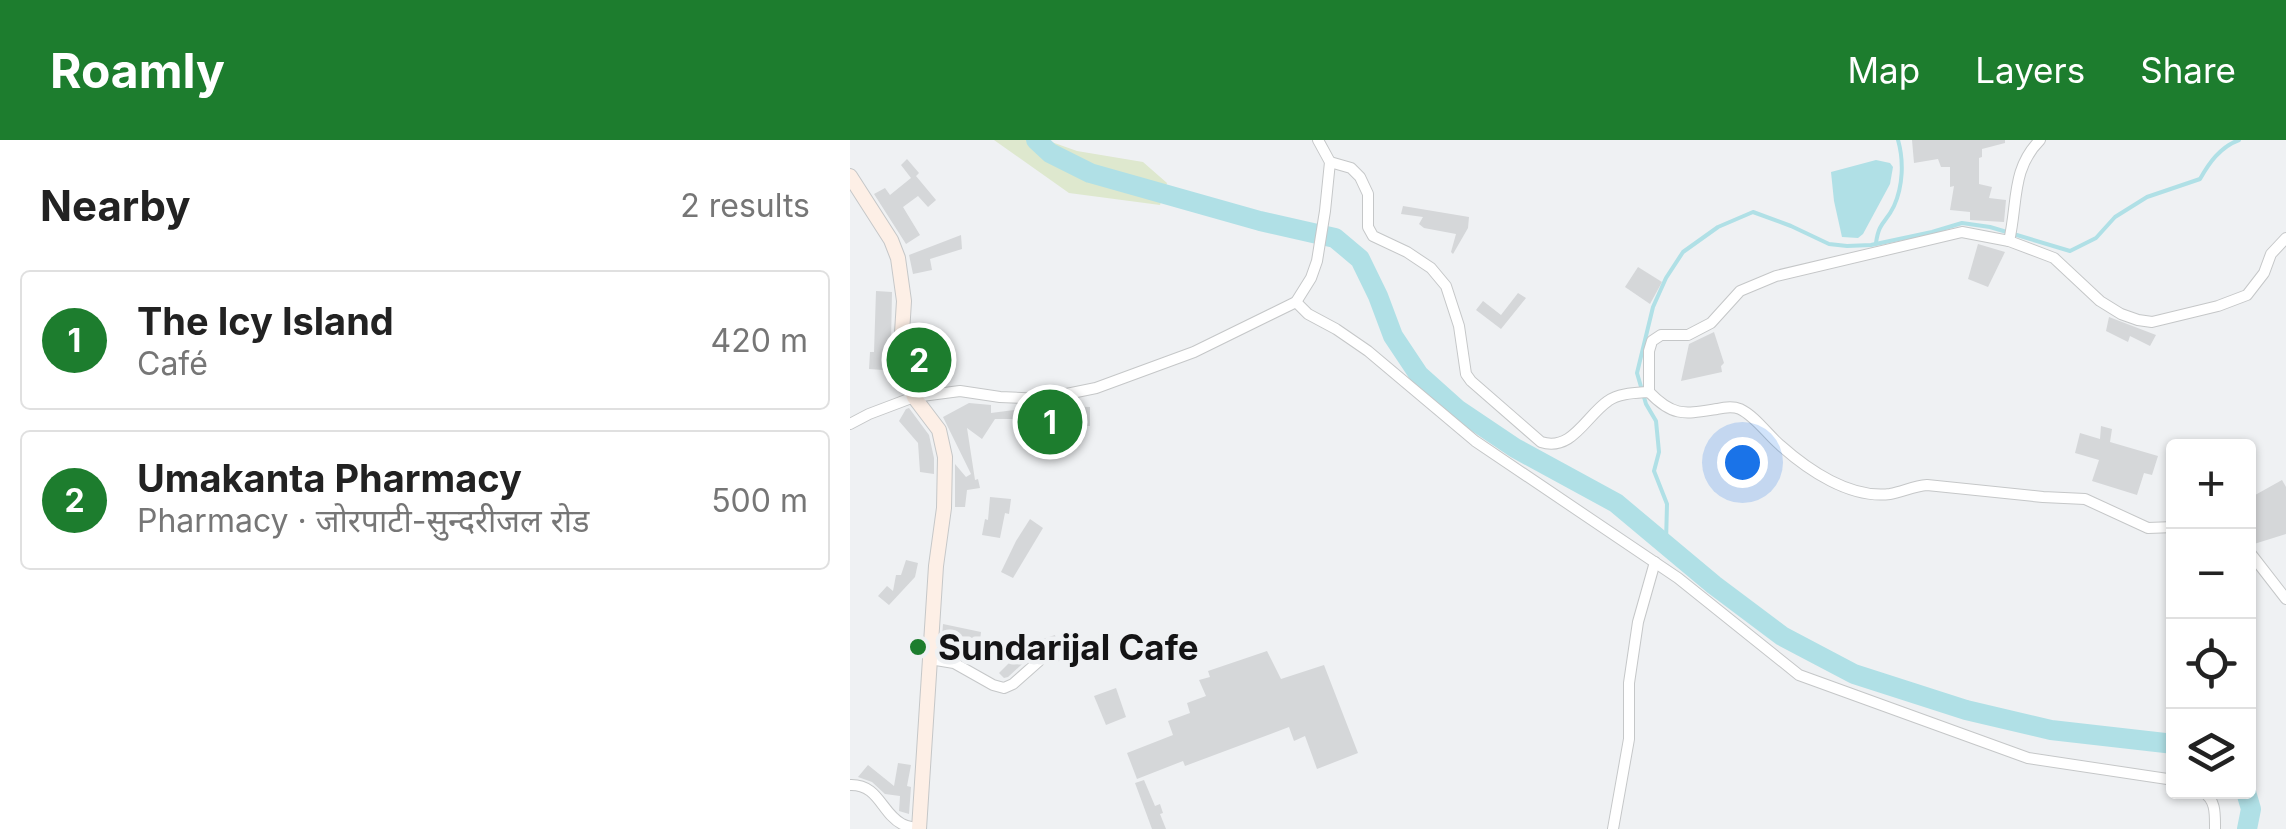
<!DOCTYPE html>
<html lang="en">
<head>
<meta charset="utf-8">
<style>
	body { margin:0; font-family:Inter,"Noto Sans Devanagari",sans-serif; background:#f2f2f2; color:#222 }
	.controls { position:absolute; right:30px; bottom:30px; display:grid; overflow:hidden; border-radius:10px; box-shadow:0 2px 8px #0004 }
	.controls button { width:90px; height:90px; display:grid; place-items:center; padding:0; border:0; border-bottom:2px solid #e0e0e0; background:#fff; color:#222; font:50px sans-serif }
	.you { position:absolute; left:892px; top:322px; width:35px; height:35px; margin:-25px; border:8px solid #fff; border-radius:50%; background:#1a73e8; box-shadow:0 0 0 15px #1a73e833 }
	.badge { display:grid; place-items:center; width:65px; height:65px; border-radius:50%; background:#1d7d2e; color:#fff; font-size:32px; font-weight:700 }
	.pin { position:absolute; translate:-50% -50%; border:5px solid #fff; box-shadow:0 2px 10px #0006 }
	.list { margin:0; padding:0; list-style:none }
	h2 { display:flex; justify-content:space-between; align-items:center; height:130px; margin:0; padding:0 40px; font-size:42px }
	h2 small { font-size:32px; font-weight:400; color:#767676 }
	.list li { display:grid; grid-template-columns:65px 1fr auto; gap:30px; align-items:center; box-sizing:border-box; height:140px; margin:0 20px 20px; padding:0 20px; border:2px solid #e0e0e0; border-radius:10px }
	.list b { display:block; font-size:38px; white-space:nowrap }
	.list p { margin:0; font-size:32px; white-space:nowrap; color:#767676 }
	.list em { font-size:32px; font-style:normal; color:#767676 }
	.icon { flex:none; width:55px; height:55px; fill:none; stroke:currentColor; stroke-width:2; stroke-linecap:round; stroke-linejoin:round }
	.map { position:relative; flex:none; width:1436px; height:689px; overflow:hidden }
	header { display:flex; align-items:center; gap:60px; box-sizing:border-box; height:140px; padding:0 50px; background:#1d7d2e; color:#fff }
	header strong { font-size:48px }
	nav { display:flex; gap:55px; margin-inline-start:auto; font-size:35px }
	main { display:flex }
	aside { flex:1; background:#fff }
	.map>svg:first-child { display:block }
	.green { fill:#dee8ce }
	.water { fill:#b0e0e6 }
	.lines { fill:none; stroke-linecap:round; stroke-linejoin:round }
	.stream { stroke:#b0e0e6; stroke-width:4 }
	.river { stroke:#b0e0e6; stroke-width:20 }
	.building { fill:#d5d7d9 }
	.street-casing { stroke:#c5c7c8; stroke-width:12 }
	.secondary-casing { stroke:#c5c7c8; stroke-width:16 }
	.street { stroke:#fff; stroke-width:10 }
	.secondary { stroke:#fdefe6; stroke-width:14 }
	.poi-dot { fill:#1d7d2e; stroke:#eff1f3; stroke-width:4 }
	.labels { text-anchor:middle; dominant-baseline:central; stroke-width:9; stroke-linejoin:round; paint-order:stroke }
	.poi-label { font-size:35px; font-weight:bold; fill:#141415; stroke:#eff1f3; text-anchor:start }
</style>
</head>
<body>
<header>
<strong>Roamly</strong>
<nav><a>Map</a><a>Layers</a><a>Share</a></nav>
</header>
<main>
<aside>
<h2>Nearby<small>2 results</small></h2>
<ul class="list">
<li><span class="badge">1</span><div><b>The Icy Island</b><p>Café</p></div><em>420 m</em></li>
<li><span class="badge">2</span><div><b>Umakanta Pharmacy</b><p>Pharmacy · जोरपाटी-सुन्दरीजल रोड</p></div><em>500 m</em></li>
</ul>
</aside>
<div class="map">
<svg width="1436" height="689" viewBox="0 0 1436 689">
	<rect width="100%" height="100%" fill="#eff1f3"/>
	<polygon class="green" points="144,0 196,0 227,11 293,22 317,43 310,65 219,53"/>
	<polygon class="water" points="1026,20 1040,23 1043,27 1040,44 1013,94 1008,98 992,97 984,61 981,32"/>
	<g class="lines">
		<g class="stream">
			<path d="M1026,103C1029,81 1036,83 1044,66C1053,46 1054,21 1048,0"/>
			<path d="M816,403L817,364L804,331L809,312L806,281L796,264L787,233L803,167L816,138L833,112L868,87L903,72L941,86L979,104L997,106L1021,105L1082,92L1112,83L1140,87L1220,111L1246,98L1265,77L1297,57L1350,39C1359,23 1370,7 1389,0"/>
		</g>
		<g class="river">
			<polyline points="186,0 200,13 240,33 410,81 485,98 510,119 528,156 543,196 569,235 607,269 665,308 766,363 864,445 932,496 1004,534 1116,570 1201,590 1324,604"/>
			<polyline points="1396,652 1401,669 1397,689"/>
		</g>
	</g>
	<g class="building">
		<polygon points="1062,0 1155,0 1155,3 1132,9 1132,17 1129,18 1129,44 1142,47 1139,58 1156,60 1154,82 1120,80 1120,72 1100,70 1104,46 1100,47 1100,27 1091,27 1088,19 1064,23"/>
		<polygon points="57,19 69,33 66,36 86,60 78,67 68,56 53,67 70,95 56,104 24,54 35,48 40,55 61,38 51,25"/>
		<polygon points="553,66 619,77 618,88 603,114 601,112 606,94 574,88 569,84 573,77 551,74"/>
		<polygon points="111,95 112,109 80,119 82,130 63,134 59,115"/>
		<polygon points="1128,104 1155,112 1138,147 1118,139"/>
		<polygon points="788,127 812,142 800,164 775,147"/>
		<polygon points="26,151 42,152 41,203 36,203 33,230 19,229 20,212 24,212"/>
		<polygon points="668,153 676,158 651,189 626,170 633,161 651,175"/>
		<polygon points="1259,177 1306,195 1300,206 1280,196 1278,202 1256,191"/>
		<polygon points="864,192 874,223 871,226 872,232 831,241 839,204"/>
		<polygon points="119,263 141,265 141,273 171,269 171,279 145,279 132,299 117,288 125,340 128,339 130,348 117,350 115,367 105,367 105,324 116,337 121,334 93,277"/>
		<polygon points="207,266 240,267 240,286 207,285"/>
		<polygon points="59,268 79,295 84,318 84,334 70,332 68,303 49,281 56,269"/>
		<polygon points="1251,286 1262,289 1260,302 1308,316 1302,335 1294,333 1287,355 1242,341 1249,320 1225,313 1230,293 1250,299"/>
		<polygon points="1432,340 1436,347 1436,394 1404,404 1398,400 1398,359"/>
		<polygon points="140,357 161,359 159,374 155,373 150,398 132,395 135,379 138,380"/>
		<polygon points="180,379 193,388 163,438 151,432 166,401"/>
		<polygon points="56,420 68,423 65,437 39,465 28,456 37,446 43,451 46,435 51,435"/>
		<polygon points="93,484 131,492 129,510 96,507 96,513 91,512"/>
		<polygon points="205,495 210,521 198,523 196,509 183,514 158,537 154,538 149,533 169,513 187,501"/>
		<polygon points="417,511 431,539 474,525 508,613 467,629 455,596 444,601 439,587 335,626 333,621 287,639 277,613 323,595 318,581 340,573 337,563 356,556 349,540 360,537 358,531"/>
		<polygon points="266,548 276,577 256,585 244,556"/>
		<polygon points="48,623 61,625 57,646 61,647 59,674 49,671 50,656 35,654 22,642 8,637 18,625 44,646"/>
		<polygon points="294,640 305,666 310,664 313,673 310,674 316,689 302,689 285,643"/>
	</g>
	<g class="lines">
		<g class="street-casing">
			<g id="street">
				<path d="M480,22L501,28L510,37L518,54V87L523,96L557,112L581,128L596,146L609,186L616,234L621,241L691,302C722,312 736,276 758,261C769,253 786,253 799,252"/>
				<path d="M1159,101C1168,63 1161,29 1190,0"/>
				<polyline points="446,162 458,174 486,189 518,211 625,301 828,438 949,535 1178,618 1324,640"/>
				<polyline points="0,284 19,274 64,257 110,251 150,257 192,259 246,248 344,212 446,162 461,138 467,121 475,71 480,22 468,0"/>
				<path d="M1324,387L1298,388L1235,359L1193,357L1077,345C1063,346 1053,352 1040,354C1000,359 958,330 930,305C918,295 905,276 890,269C883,266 875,267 867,269C834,274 823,277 799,252V211L802,201L811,195H838L861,183L890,151L926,136L1112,92L1159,101L1204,118L1250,161L1271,174L1288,180L1302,182L1368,166L1397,155L1414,133L1421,114L1436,98"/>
				<polyline points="1398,410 1436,459"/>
				<polyline points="80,519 104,523 143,545 154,548 163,544 189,521"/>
				<path d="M0,645C29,644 31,673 52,684C57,687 63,687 68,689"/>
				<path d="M1353,652C1366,660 1365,674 1365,689"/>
				<polyline points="763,689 779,599 779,543 788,482 805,422"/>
			</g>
		</g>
		<g class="secondary-casing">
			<polyline id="secondary" points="0,36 41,100 48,118 54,161 51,209 56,234 64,257 89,290 95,317 94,368 86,426 69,689"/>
		</g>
		<use href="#street" class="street"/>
		<use href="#secondary" class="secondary"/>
	</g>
	<circle class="poi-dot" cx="68" cy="507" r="10"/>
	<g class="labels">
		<g class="poi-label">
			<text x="88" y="507">Sundarijal Cafe</text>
		</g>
	</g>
</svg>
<div class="controls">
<button>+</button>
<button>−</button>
<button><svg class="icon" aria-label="locate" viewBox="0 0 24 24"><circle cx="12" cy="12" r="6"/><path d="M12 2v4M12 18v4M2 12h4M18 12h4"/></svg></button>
<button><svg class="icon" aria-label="layers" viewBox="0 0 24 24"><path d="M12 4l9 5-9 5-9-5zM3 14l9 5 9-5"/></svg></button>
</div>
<div class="you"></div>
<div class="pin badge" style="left:200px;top:282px">1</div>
<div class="pin badge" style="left:69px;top:220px">2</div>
</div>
</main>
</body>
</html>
